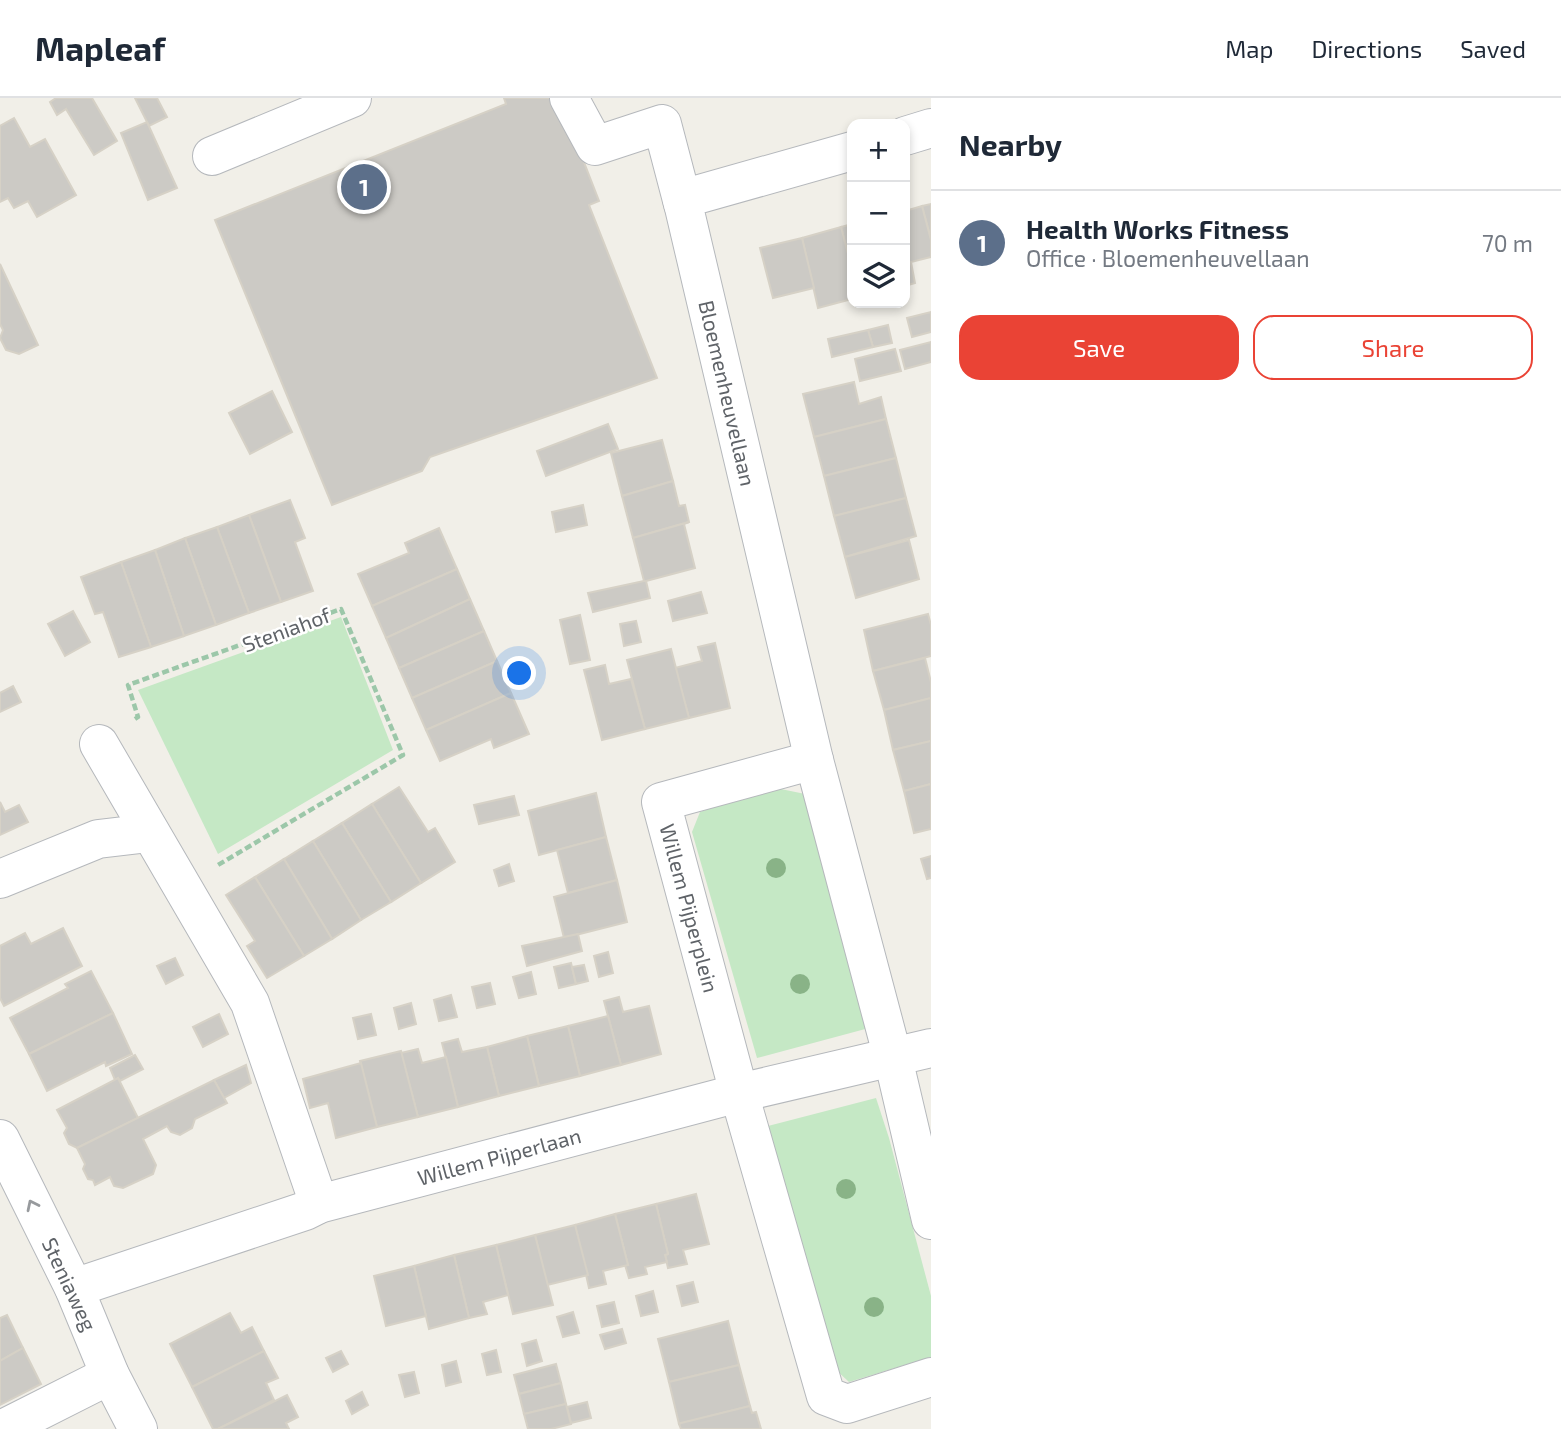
<!DOCTYPE html>
<html lang="en">
<head>
<meta charset="utf-8">
<style>
	body { margin:0; font-family:"Exo 2",sans-serif; background:#f6f6f7; color:#1f2937 }
	.controls { position:absolute; right:21px; top:21px; display:grid; overflow:hidden; border-radius:14px; box-shadow:0 4px 10px #0003 }
	.controls button { width:63px; height:63px; display:grid; place-items:center; padding:0; border:0; border-bottom:2px solid #e0e1e3; background:#fff; color:#1f2937; font:35px sans-serif }
	.you { position:absolute; left:520px; top:576px; width:24px; height:24px; margin:-18px; border:5px solid #fff; border-radius:50%; background:#1a73e8; box-shadow:0 0 0 10px #1a73e833 }
	.badge { display:grid; place-items:center; width:46px; height:46px; border-radius:50%; background:#ea4335; color:#fff; font-size:23px; font-weight:700 }
	.pin { position:absolute; translate:-50% -50%; border:4px solid #fff; box-shadow:0 2px 7px #0006 }
	.list { margin:0; padding:0; list-style:none }
	h2 { display:flex; justify-content:space-between; align-items:center; height:91px; margin:0; padding:0 28px; font-size:30px }
	h2 small { font-size:23px; font-weight:400; color:#747a83 }
	.list li { display:grid; grid-template-columns:46px 1fr auto; gap:21px; align-items:center; box-sizing:border-box; height:105px; padding:0 28px; border-top:2px solid #e0e1e3 }
	.list b { display:block; font-size:26px; white-space:nowrap }
	.list p { margin:0; font-size:23px; white-space:nowrap; color:#747a83 }
	.list em { font-size:23px; font-style:normal; color:#747a83 }
	.actions { display:flex; gap:14px; padding:21px 28px }
	.actions a { flex:1; padding:16px 0; border:2px solid #ea4335; border-radius:21px; text-align:center; font-size:24px; color:#ea4335 }
	.actions .main { background:#ea4335; color:#fff }
	.icon { flex:none; width:38px; height:38px; fill:none; stroke:currentColor; stroke-width:2; stroke-linecap:round; stroke-linejoin:round }
	.map { position:relative; flex:none; width:931px; height:1331px; overflow:hidden }
	header { display:flex; align-items:center; gap:42px; box-sizing:border-box; height:98px; padding:0 35px; background:#fff; border-bottom:2px solid #e0e1e3 }
	header strong { font-size:33px }
	nav { display:flex; gap:38px; margin-inline-start:auto; font-size:24px }
	main { display:flex }
	aside { flex:1; background:#fff }
	.map>svg:first-child { display:block }
	.green { fill:#c5e8c5 }
	.building { fill:#cccac5; stroke:#d6d1c6; stroke-width:2 }
	.lines { fill:none; stroke-linecap:round; stroke-linejoin:round }
	.minor-casing { stroke:#b5b8bc; stroke-width:40 }
	.path { stroke:#9cc7a9; stroke-width:4.5; stroke-dasharray:7 3.5; stroke-linecap:butt }
	.minor { stroke:#fff; stroke-width:38 }
	.tree { fill:#89b387 }
	.oneway { stroke:#979a9d }
	.labels { text-anchor:middle; dominant-baseline:central; stroke-width:5; stroke-linejoin:round; paint-order:stroke }
	.street-label { font-size:21px; fill:#5f6368; stroke:#fff }
</style>
</head>
<body>
<header>
<strong>Mapleaf</strong>
<nav><a>Map</a><a>Directions</a><a>Saved</a></nav>
</header>
<main>
<div class="map">
<svg width="931" height="1331" viewBox="0 0 931 1331">
	<rect width="100%" height="100%" fill="#f1efe8"/>
	<g class="green">
		<polygon points="341,519 393,652 218,756 138,592"/>
		<polygon points="771,689 810,697 869,930 757,960 692,734 700,714"/>
		<polygon points="876,1000 889,1040 931,1198 931,1259 849,1284 834,1270 768,1028"/>
	</g>
	<g class="building">
		<polygon points="56,0 92,0 117,43 94,57 66,11 57,17 50,4"/>
		<polygon points="135,0 157,0 167,19 149,28"/>
		<polygon points="504,0 559,0 599,103 589,107 657,280 430,359 422,373 332,407 215,122 506,6"/>
		<polygon points="14,20 30,49 45,41 76,97 37,119 28,103 14,110 8,100 0,104 0,28"/>
		<polygon points="147,24 177,90 148,102 121,35"/>
		<polygon points="931,106 931,142 922,108"/>
		<polygon points="922,108 931,142 931,159 911,164 915,185 905,188 905,113"/>
		<polygon points="852,126 852,171 841,129"/>
		<polygon points="841,129 852,171 852,201 818,210 802,140"/>
		<polygon points="802,140 814,190 773,200 760,150"/>
		<polygon points="0,166 38,247 19,256 6,252 0,240 3,232 0,226"/>
		<polygon points="931,214 931,234 912,239 907,220"/>
		<polygon points="888,227 892,245 873,249 868,232"/>
		<polygon points="868,232 873,249 832,259 828,241"/>
		<polygon points="931,244 931,264 905,271 900,252"/>
		<polygon points="895,251 901,273 860,283 855,261"/>
		<polygon points="854,284 859,306 881,299 886,321 814,339 803,296"/>
		<polygon points="272,293 292,334 250,356 229,315"/>
		<polygon points="886,321 896,360 824,378 814,339"/>
		<polygon points="608,326 618,351 546,378 537,353"/>
		<polygon points="662,342 673,383 622,398 611,355"/>
		<polygon points="896,360 906,400 834,418 824,378"/>
		<polygon points="673,383 679,408 685,407 689,424 633,440 622,398"/>
		<polygon points="906,400 916,438 845,459 834,418"/>
		<polygon points="290,402 305,440 295,444 313,493 281,504 249,417"/>
		<polygon points="583,407 587,427 556,434 552,414"/>
		<polygon points="249,417 281,504 249,515 217,429"/>
		<polygon points="689,424 684,426 695,470 646,483 650,500 593,514 588,495 644,483 633,440"/>
		<polygon points="217,429 249,515 216,527 185,440"/>
		<polygon points="439,430 457,471 372,508 358,476 409,455 405,445"/>
		<polygon points="185,440 216,527 184,538 155,452"/>
		<polygon points="909,442 919,481 856,500 845,459"/>
		<polygon points="155,452 184,538 151,549 121,464"/>
		<polygon points="121,464 151,549 119,559 103,514 95,516 81,479"/>
		<polygon points="457,471 470,501 386,540 372,508"/>
		<polygon points="701,494 707,515 673,523 668,503"/>
		<polygon points="470,501 484,533 399,570 386,540"/>
		<polygon points="73,513 90,544 65,558 48,526"/>
		<polygon points="928,516 931,527 931,558 873,573 864,532"/>
		<polygon points="580,517 590,562 570,566 560,522"/>
		<polygon points="636,523 641,544 624,548 620,526"/>
		<polygon points="484,533 497,563 412,600 399,570"/>
		<polygon points="715,545 730,610 689,620 675,570 702,563 698,549"/>
		<polygon points="671,551 689,620 645,631 627,562"/>
		<polygon points="925,560 931,584 931,600 884,612 873,573"/>
		<polygon points="497,563 511,595 426,632 412,600"/>
		<polygon points="605,567 609,586 631,581 645,631 602,642 584,572"/>
		<polygon points="13,588 21,604 0,614 0,595"/>
		<polygon points="511,595 529,636 494,650 491,641 440,663 426,632"/>
		<polygon points="931,600 931,643 893,652 884,612"/>
		<polygon points="931,643 931,686 904,693 893,652"/>
		<polygon points="931,686 931,731 914,735 904,693"/>
		<polygon points="399,689 428,734 435,730 455,764 421,785 372,706"/>
		<polygon points="596,695 606,739 539,757 528,713"/>
		<polygon points="514,698 519,717 479,726 474,707"/>
		<polygon points="0,704 5,714 19,707 28,724 0,737"/>
		<polygon points="372,706 421,785 391,804 342,725"/>
		<polygon points="342,725 391,804 361,822 313,743"/>
		<polygon points="606,739 617,782 568,795 557,752"/>
		<polygon points="313,743 361,822 332,841 284,761"/>
		<polygon points="931,758 931,780 927,781 921,761"/>
		<polygon points="284,761 332,841 304,858 255,779"/>
		<polygon points="509,766 514,783 499,788 494,772"/>
		<polygon points="255,779 304,858 267,880 247,848 255,843 226,797"/>
		<polygon points="617,782 627,824 564,840 554,799"/>
		<polygon points="63,830 82,868 4,908 0,900 0,848 25,835 31,846"/>
		<polygon points="578,836 582,853 527,868 522,848"/>
		<polygon points="608,854 613,875 599,879 594,858"/>
		<polygon points="175,860 183,877 166,886 157,868"/>
		<polygon points="571,865 576,886 559,890 554,869"/>
		<polygon points="584,867 588,883 576,886 572,869"/>
		<polygon points="91,873 113,915 29,956 10,920 68,890 65,886"/>
		<polygon points="531,874 536,896 519,900 513,879"/>
		<polygon points="490,885 495,906 477,910 472,889"/>
		<polygon points="451,897 457,919 439,923 434,902"/>
		<polygon points="619,899 623,914 649,908 661,956 621,967 604,903"/>
		<polygon points="411,905 416,926 399,931 394,910"/>
		<polygon points="113,915 132,956 106,968 105,964 47,993 29,956"/>
		<polygon points="219,916 228,936 203,949 193,929"/>
		<polygon points="371,916 376,937 358,941 353,920"/>
		<polygon points="608,918 621,967 580,978 568,928"/>
		<polygon points="568,928 580,978 539,988 527,938"/>
		<polygon points="527,938 539,988 499,998 487,949"/>
		<polygon points="458,941 462,954 487,949 499,998 458,1009 442,945"/>
		<polygon points="418,951 422,965 446,959 458,1009 418,1019 401,955"/>
		<polygon points="401,953 418,1019 377,1029 360,963"/>
		<polygon points="135,957 143,971 120,983 118,980 115,982 110,970"/>
		<polygon points="361,965 377,1029 336,1040 328,1005 310,1010 303,981"/>
		<polygon points="246,967 251,985 224,1000 214,982"/>
		<polygon points="118,980 138,1020 77,1050 69,1046 64,1035 67,1030 57,1012"/>
		<polygon points="214,982 227,1005 195,1021 192,1030 180,1037 171,1034 167,1028 143,1041 156,1067 153,1076 123,1090 114,1088 110,1079 95,1087 93,1082 88,1081 83,1071 85,1066 77,1050"/>
		<polygon points="696,1096 709,1146 683,1152 687,1166 668,1170 665,1157 668,1156 656,1106"/>
		<polygon points="656,1106 668,1156 665,1157 667,1164 645,1169 647,1176 629,1180 625,1167 628,1167 615,1116"/>
		<polygon points="615,1116 628,1167 603,1173 606,1186 589,1190 575,1127"/>
		<polygon points="575,1127 588,1177 547,1187 535,1137"/>
		<polygon points="535,1137 553,1207 513,1216 496,1147"/>
		<polygon points="496,1147 508,1197 483,1204 487,1216 469,1220 454,1157"/>
		<polygon points="454,1157 469,1220 429,1231 414,1168"/>
		<polygon points="414,1168 426,1218 386,1228 374,1178"/>
		<polygon points="693,1184 698,1204 682,1208 677,1188"/>
		<polygon points="653,1193 658,1214 641,1218 636,1198"/>
		<polygon points="614,1204 619,1225 602,1229 597,1208"/>
		<polygon points="573,1214 579,1235 563,1239 557,1219"/>
		<polygon points="230,1215 241,1235 252,1229 264,1253 192,1289 170,1246"/>
		<polygon points="7,1217 23,1250 0,1263 0,1220"/>
		<polygon points="728,1223 739,1267 669,1284 658,1241"/>
		<polygon points="622,1231 626,1245 605,1251 600,1237"/>
		<polygon points="536,1242 542,1263 527,1268 522,1246"/>
		<polygon points="23,1250 41,1286 0,1307 0,1263"/>
		<polygon points="496,1252 501,1274 487,1277 482,1256"/>
		<polygon points="264,1253 278,1280 266,1285 274,1302 218,1331 213,1331 192,1289"/>
		<polygon points="341,1253 348,1266 333,1274 326,1260"/>
		<polygon points="456,1263 461,1284 446,1288 442,1267"/>
		<polygon points="556,1266 561,1285 519,1296 514,1277"/>
		<polygon points="739,1267 750,1308 679,1326 669,1284"/>
		<polygon points="414,1274 419,1295 405,1299 399,1277"/>
		<polygon points="561,1285 566,1306 524,1316 519,1296"/>
		<polygon points="362,1294 368,1307 352,1316 346,1303"/>
		<polygon points="287,1297 298,1319 286,1325 289,1331 218,1331"/>
		<polygon points="587,1304 591,1320 571,1325 567,1309"/>
		<polygon points="566,1306 571,1326 551,1331 528,1331 524,1316"/>
		<polygon points="750,1308 752,1315 756,1314 761,1331 681,1331 679,1326 681,1325"/>
	</g>
	<g class="lines">
		<g class="minor-casing">
			<g id="minor">
				<polyline points="569,0 595,48 662,26 683,106"/>
				<polyline points="905,38 931,30"/>
				<polyline points="852,53 682,101 814,662 893,960 931,1122"/>
				<polyline points="212,58 352,0"/>
				<polyline points="99,646 250,905 319,1106"/>
				<polyline points="814,662 661,704 739,995 826,1298 847,1306 931,1279"/>
				<polyline points="0,781 98,741 149,735"/>
				<polyline points="0,1041 74,1190 110,1277 138,1331"/>
				<polyline points="74,1190 305,1113 319,1106 739,995 931,950"/>
				<polyline points="3,1331 110,1277"/>
			</g>
		</g>
		<polyline class="path" points="135,621 138,619 128,587 341,511 403,657 218,767"/>
		<use href="#minor" class="minor"/>
	</g>
	<g class="tree">
		<circle cx="776" cy="770" r="10"/>
		<circle cx="800" cy="886" r="10"/>
		<circle cx="846" cy="1091" r="10"/>
		<circle cx="874" cy="1209" r="10"/>
	</g>
	<defs><path id="oneway-chevron" d="M-2-3.5L2.5 0L-2 3.5" fill="none" stroke-width="1.6" stroke-linecap="round" stroke-linejoin="round" transform="scale(1.75)"/></defs>
	<use class="oneway" href="#oneway-chevron" transform="translate(32 1107) rotate(-116)"/>
	<g class="labels">
		<g class="street-label">
			<text transform="translate(728 295) rotate(77)">Bloemenheuvellaan</text>
			<text transform="translate(286 531) rotate(-20)">Steniahof</text>
			<text transform="translate(690 810) rotate(75)">Willem Pijperplein</text>
			<text transform="translate(499 1058) rotate(-15)">Willem Pijperlaan</text>
			<text transform="translate(70 1186) rotate(65)">Steniaweg</text>
		</g>
	</g>
</svg>
<div class="controls">
<button>+</button>
<button>−</button>
<button><svg class="icon" aria-label="layers" viewBox="0 0 24 24"><path d="M12 4l9 5-9 5-9-5zM3 14l9 5 9-5"/></svg></button>
</div>
<div class="you"></div>
<div class="pin badge" style="left:364px;top:89px;background:#5c6f8a">1</div>
</div>
<aside>
<h2>Nearby<small></small></h2>
<ul class="list">
<li><span class="badge" style="background:#5c6f8a">1</span><div><b>Health Works Fitness</b><p>Office · Bloemenheuvellaan</p></div><em>70 m</em></li>
</ul>
<div class="actions"><a class="main">Save</a><a>Share</a></div>
</aside>
</main>
</body>
</html>
